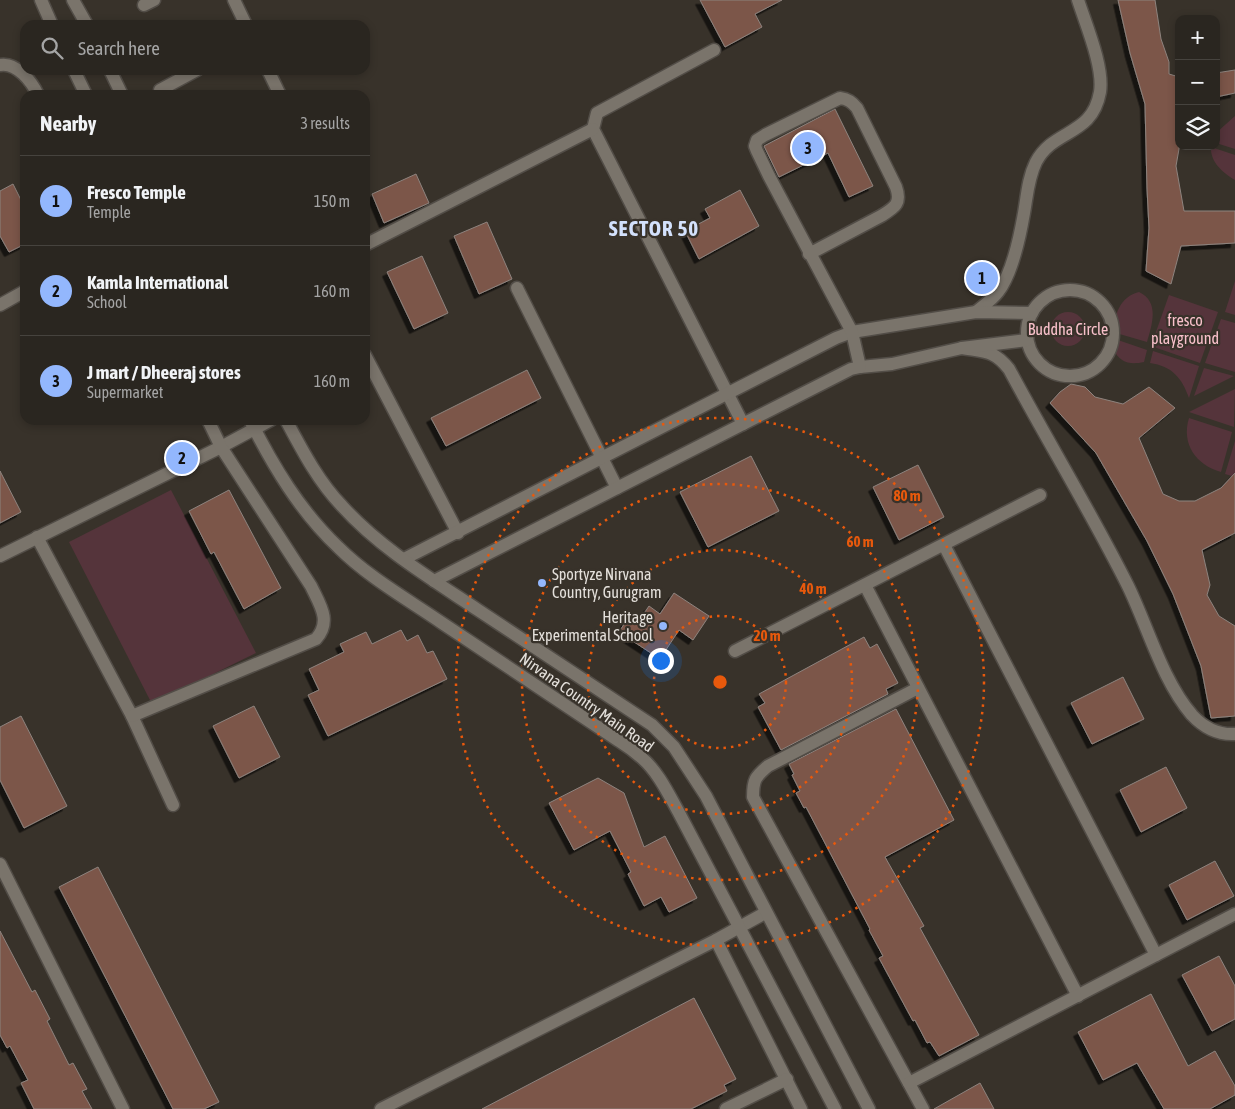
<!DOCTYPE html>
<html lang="en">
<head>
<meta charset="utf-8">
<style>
	body { margin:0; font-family:"Asap Condensed",sans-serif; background:#322e29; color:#f1f3f6 }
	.controls { position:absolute; right:15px; top:15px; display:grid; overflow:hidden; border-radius:10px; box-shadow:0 2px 8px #0003 }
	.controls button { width:45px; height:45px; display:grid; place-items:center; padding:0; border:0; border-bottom:1px solid #46433e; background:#2a2620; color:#f1f3f6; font:25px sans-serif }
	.you { position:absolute; left:660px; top:660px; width:18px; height:18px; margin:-12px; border:4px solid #fff; border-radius:50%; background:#1a73e8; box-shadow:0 0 0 8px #1a73e833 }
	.badge { display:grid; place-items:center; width:32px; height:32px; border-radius:50%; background:#93b7fd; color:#111; font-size:16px; font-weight:700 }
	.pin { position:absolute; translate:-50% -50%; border:2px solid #fff; box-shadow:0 1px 5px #0006 }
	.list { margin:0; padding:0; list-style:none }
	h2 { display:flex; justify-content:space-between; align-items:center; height:65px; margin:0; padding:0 20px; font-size:21px }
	h2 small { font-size:16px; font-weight:400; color:#a5a5a5 }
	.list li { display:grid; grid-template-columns:32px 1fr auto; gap:15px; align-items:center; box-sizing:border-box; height:90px; padding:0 20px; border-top:1px solid #46433e }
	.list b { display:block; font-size:19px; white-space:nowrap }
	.list p { margin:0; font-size:16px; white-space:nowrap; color:#a5a5a5 }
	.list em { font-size:16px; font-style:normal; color:#a5a5a5 }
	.icon { flex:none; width:28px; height:28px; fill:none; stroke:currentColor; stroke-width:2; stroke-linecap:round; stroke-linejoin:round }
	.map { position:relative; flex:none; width:1235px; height:1109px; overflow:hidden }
	.search { position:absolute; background:#2a2620; box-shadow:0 2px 8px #0003; left:20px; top:20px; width:350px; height:55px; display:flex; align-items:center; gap:12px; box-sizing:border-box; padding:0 18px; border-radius:15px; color:#a5a5a5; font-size:19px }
	.panel { position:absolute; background:#2a2620; box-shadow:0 2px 8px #0003; left:20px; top:90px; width:350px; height:335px; border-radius:15px }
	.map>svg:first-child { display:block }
	.green { fill:#55343b }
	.building { fill:#7b574a; stroke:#8e837e; filter:url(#shadow) }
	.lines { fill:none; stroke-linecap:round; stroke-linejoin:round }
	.lane-casing { stroke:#524d47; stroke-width:15 }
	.street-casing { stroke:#524d47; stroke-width:15 }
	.secondary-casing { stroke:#524d47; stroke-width:15 }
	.lane { stroke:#7a746b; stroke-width:12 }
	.street { stroke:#7a746b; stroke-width:12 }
	.secondary { stroke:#7a746b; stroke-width:12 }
	.ring { fill:none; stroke:#e8590c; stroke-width:2.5; stroke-dasharray:2.5 5 }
	.poi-dot { fill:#93b7fd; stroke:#38322a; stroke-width:2 }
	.labels { text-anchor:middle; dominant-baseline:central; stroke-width:4.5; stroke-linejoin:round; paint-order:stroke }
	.park-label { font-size:16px; fill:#f9c1cb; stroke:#38322a }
	.poi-label { font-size:16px; fill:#e4e0db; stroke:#38322a; text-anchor:start }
	.street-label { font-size:16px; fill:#e4e0db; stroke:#38322a }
	.district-label { font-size:21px; font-weight:bold; letter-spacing:1px; fill:#d3e1fc; stroke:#38322a }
	.centre { fill:#e8590c; stroke:#38322a; stroke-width:2.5 }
	.ring-label { font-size:15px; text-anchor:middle; font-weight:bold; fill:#e8590c; stroke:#38322a; stroke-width:4.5; stroke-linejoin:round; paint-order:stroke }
</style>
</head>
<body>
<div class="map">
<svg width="1235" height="1109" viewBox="0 0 1235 1109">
	<defs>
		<filter id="shadow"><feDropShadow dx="-4.5" dy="4.5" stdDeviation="0" flood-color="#0009"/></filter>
	</defs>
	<rect width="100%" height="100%" fill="#38322a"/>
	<g class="green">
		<polygon points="1235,116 1235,149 1216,143 1216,133"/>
		<path d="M1211,147L1235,155V180C1223,173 1210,162 1211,147Z"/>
		<polygon points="1235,281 1235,315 1225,312"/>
		<path d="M1139,292C1160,302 1152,325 1147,342L1116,333C1112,316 1121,296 1139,292Z"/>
		<polygon points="1169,295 1218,312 1200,363 1151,346"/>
		<circle cx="1068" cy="329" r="17"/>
		<polygon points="1221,319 1235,323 1235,372 1205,363"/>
		<path d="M1115,339L1147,350L1144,362C1130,365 1120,363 1113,349Z"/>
		<path d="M1153,351L1199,366L1189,398C1182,378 1172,366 1150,363Z"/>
		<polygon points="1204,368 1234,376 1194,396"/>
		<polygon points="1235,389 1234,427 1189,412"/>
		<path d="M1189,418L1232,432L1221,472C1196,465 1181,444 1189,418Z"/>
		<polygon points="1235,441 1235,477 1225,474"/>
		<polygon points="171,490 256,653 152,704 69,542"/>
	</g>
	<g class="building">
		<polygon points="700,0 782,0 755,14 762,27 725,47"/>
		<polygon points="1118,0 1155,0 1161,39 1169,62 1169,74 1179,77 1179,149 1176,166 1184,211 1235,211 1235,243 1181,246 1171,284 1146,271 1149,228 1147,188 1145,104 1130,53"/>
		<polygon points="1235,70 1235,93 1216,97 1216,73"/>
		<polygon points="835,109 873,186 849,197 828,153 779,177 764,146"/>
		<polygon points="416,174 429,203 384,223 372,194"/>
		<polygon points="13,184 25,208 25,244 9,252 0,236 0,191"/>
		<polygon points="740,190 759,226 699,259 685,231 710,218 705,209"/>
		<polygon points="487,222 512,279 479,294 454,236"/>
		<polygon points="422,256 448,313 414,329 387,272"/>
		<polygon points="527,370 541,398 446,446 431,418"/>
		<polygon points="1071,384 1085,387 1095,397 1123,404 1149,387 1175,408 1139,438 1163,494 1179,501 1195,501 1221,488 1235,473 1235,533 1202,550 1210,585 1207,595 1219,616 1235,626 1235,716 1211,718 1201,666 1173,594 1147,541 1096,453 1050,403 1060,392"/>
		<polygon points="751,456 779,511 708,547 680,492"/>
		<polygon points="918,465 944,517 899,540 873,487"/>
		<polygon points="0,471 21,512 0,523"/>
		<polygon points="229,490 281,588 244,609 214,552 211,554 189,511"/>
		<polygon points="674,593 709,616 693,640 679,630 660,659 619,632 630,615 639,621 649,606 660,614"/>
		<polygon points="401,630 407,641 418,635 427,653 433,651 447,679 328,736 308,695 319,690 309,669 344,652 340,644 366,632 372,644"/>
		<polygon points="864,637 870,648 877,644 898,683 886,689 888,694 781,750 758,707 765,703 759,694"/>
		<polygon points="1123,677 1144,719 1092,744 1071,703"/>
		<polygon points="254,706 280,757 239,778 213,726"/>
		<polygon points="896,709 954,820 885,857 924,926 920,928 979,1035 939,1056 930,1042 927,1043 915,1020 913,1021 879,958 883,956 869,930 870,929 806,807 804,808 796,793 800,791 792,775 794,774 789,764"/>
		<polygon points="21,716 67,806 24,828 0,780 0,727"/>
		<polygon points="1166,767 1187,808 1141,832 1120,790"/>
		<polygon points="598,778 624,793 644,847 665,836 697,898 669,912 661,897 644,906 628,874 631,872 610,831 574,850 549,803"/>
		<polygon points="1215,861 1234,896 1187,920 1169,885"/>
		<polygon points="98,867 219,1102 204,1109 173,1109 59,887"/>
		<polygon points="0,931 32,992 35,990 50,1019 47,1021 69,1065 73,1063 87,1089 82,1091 92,1109 34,1109 21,1083 28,1080 10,1046 7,1048 0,1035"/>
		<polygon points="1219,956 1235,986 1235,1019 1212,1031 1182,975"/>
		<polygon points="1151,994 1188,1066 1215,1051 1235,1086 1235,1095 1210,1109 1164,1109 1137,1063 1103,1080 1078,1032"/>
		<polygon points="694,998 736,1079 724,1085 727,1091 691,1109 482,1109"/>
		<polygon points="980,1083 994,1109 934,1109"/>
	</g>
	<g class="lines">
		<g class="lane-casing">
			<g id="lane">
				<circle cx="1070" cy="333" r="43"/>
				<path d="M976,312C983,306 992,300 998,292C1012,274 1020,236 1024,213C1027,196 1028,178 1036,162C1054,128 1092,137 1100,92C1104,67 1086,25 1078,0"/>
				<polyline points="852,332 976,312 1032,313"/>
				<path d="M962,348C985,352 994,350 1009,369C1048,442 1091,512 1128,586C1148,627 1162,680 1192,715C1204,728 1217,735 1235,734"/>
				<polyline points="860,367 892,364 962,348 1027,340"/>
			</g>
		</g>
		<g class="street-casing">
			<g id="street">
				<polyline points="234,0 246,25"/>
				<polyline points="144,5 154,0"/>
				<polyline points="714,50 597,113 593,129 743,424"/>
				<path d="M0,65C17,62 32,82 38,95"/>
				<polyline points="268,70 280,95"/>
				<polyline points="160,90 197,70"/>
				<polyline points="365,245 593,129"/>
				<polyline points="517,288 617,488"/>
				<polyline points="0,305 25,291"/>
				<polyline points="365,355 458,533"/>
				<polyline points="37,537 132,716 173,805"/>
				<polyline points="944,545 1156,955"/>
				<polyline points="0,556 221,447 271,420"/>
				<polyline points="404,559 836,338 852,332"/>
				<path d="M434,581L851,369L860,367L852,332L769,176L757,151L755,146L757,140L765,135L840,98C848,99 852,102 857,108L896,187C902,204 894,208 881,216L809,254"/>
				<polyline points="865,585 1078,996"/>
				<polyline points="735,651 1040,495"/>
				<path d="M918,688L768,766C755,777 753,780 753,797L923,1109"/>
				<path d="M132,716L316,639C332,621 320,605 311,586L221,447L208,420"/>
				<polyline points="0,864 123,1109"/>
				<polyline points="716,940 801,1109"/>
				<polyline points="909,1083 1235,914"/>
				<polyline points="381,1109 716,940 765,913"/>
				<polyline points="726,1109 787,1079"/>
			</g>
		</g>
		<g class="secondary-casing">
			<g id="secondary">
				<polyline points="41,0 52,25"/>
				<polyline points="73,0 87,25"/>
				<polyline points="74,70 86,95"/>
				<polyline points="110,70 122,95"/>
				<path d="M250,420C273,466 300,511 338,547C368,577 407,599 442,623C501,662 560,701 619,741C627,746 635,752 642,758C658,772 668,793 678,811L835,1109"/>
				<path d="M286,420C302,450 318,481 342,506C380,548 430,578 478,610C536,648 594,687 652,725L674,747L706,796L869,1109"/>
			</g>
		</g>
		<use href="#lane" class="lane"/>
		<use href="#street" class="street"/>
		<use href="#secondary" class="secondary"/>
	</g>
	<g class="ring">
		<circle cx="720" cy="682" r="66"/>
		<circle cx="720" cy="682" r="132"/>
		<circle cx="720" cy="682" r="198"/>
		<circle cx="720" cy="682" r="264"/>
	</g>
	<g class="poi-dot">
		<circle cx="542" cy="583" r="5"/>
		<circle cx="663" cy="626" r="5"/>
	</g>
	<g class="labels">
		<g class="park-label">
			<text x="1185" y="320">fresco<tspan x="1185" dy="18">playground</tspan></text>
			<text x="1068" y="329">Buddha Circle</text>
		</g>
		<g class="poi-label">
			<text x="552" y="574">Sportyze Nirvana<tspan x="552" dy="18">Country, Gurugram</tspan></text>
			<text x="653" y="617" text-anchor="end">Heritage<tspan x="653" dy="18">Experimental School</tspan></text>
		</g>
		<g class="street-label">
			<text transform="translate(587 702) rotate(35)">Nirvana Country Main Road</text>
		</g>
		<g class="district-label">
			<text x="654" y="228">SECTOR 50</text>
		</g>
	</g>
	<circle cx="720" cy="682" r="8" class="centre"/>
	<g class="ring-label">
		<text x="907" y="501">80 m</text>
		<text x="860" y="547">60 m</text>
		<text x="813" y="594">40 m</text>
		<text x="767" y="641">20 m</text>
	</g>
</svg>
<div class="controls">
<button>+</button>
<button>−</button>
<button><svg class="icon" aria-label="layers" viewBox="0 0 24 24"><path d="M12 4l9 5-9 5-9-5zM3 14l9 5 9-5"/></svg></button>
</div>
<div class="you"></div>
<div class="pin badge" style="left:982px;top:278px">1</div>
<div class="pin badge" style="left:182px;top:458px">2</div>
<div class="pin badge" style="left:808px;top:148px">3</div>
<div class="search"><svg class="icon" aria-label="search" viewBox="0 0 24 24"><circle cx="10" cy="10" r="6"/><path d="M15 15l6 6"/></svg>Search here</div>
<section class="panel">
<h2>Nearby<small>3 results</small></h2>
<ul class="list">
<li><span class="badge">1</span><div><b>Fresco Temple</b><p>Temple</p></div><em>150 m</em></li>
<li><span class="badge">2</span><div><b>Kamla International</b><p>School</p></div><em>160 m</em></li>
<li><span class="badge">3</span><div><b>J mart / Dheeraj stores</b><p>Supermarket</p></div><em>160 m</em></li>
</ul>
</section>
</div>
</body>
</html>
